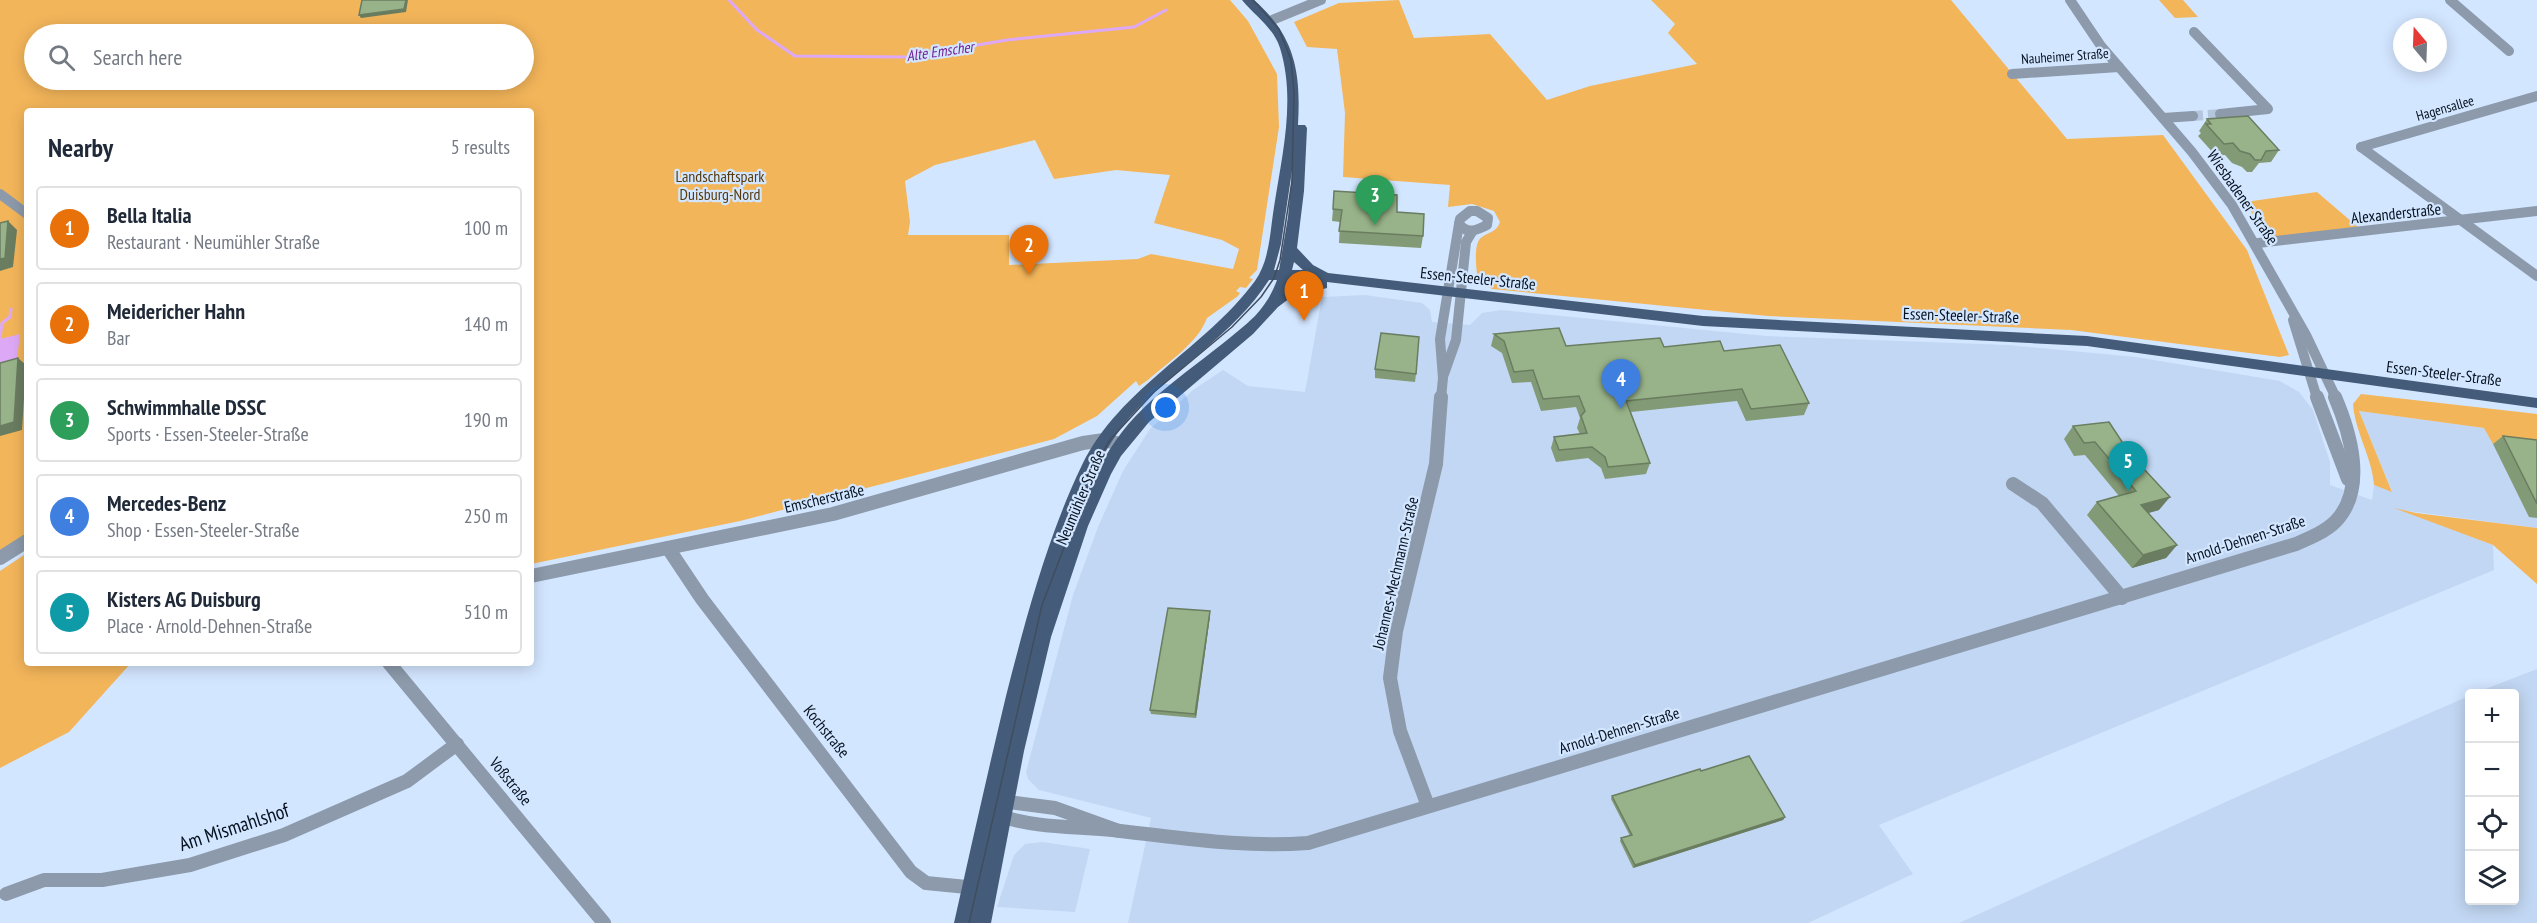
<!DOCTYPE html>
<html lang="en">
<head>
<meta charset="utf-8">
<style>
	body { margin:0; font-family:"PT Sans Narrow",sans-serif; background:#f6f6f7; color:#1f2937 }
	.controls { position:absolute; right:18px; bottom:18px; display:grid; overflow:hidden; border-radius:6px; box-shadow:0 3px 15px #0003 }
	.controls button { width:54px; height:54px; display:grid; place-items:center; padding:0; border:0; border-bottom:2px solid #e0e1e3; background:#fff; color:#1f2937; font:30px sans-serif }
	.compass { position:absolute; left:2393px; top:18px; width:54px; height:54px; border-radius:50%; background:#fff; box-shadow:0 3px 15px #0003; rotate:341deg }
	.you { position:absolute; left:1166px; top:408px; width:21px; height:21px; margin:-15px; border:4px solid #fff; border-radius:50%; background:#1a73e8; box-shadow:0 0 0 9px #1a73e833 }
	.badge { display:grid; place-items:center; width:39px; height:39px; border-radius:50%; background:#795b2f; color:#fff; font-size:20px; font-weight:700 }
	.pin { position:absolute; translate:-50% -50px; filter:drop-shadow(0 2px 3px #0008) }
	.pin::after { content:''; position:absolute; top:32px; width:21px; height:18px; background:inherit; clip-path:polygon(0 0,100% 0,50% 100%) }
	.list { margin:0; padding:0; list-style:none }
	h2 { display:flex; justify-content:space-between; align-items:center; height:78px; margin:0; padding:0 24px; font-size:26px }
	h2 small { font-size:20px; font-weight:400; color:#747a83 }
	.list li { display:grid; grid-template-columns:39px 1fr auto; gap:18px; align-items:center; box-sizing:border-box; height:84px; margin:0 12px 12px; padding:0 12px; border:2px solid #e0e1e3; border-radius:6px }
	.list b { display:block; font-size:22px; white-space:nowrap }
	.list p { margin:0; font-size:20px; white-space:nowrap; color:#747a83 }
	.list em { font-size:20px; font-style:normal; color:#747a83 }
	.icon { flex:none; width:33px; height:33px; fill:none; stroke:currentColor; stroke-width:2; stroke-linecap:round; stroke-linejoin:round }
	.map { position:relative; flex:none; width:2537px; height:923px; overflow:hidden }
	.search { position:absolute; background:#fff; box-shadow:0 3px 15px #0003; left:24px; top:24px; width:510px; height:66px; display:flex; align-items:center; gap:15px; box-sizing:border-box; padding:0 21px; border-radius:33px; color:#747a83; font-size:22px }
	.panel { position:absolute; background:#fff; box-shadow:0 3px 15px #0003; left:24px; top:108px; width:510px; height:558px; border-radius:6px }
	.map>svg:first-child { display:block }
	.built { fill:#c2d7f3 }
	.green { fill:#f3b55a; fill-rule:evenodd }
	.water { fill:#dda9f6 }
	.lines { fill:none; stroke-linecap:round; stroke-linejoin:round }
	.stream { stroke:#dda9f6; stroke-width:3 }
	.minor-tunnel { stroke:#b4c6dd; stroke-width:10; stroke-dasharray:10 5; stroke-linecap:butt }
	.minor-far1 { stroke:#8c9aab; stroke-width:10 }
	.minor { stroke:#8c9aab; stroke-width:14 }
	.major { fill:#445c79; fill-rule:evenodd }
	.tram { stroke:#404d5e; stroke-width:1.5 }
	.wall { fill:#839a76 }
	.shaded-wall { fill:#6a7d60 }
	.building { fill:#98b389; stroke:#6a7d60; stroke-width:1.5 }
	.labels { text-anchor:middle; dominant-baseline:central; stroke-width:4.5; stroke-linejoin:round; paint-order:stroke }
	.far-street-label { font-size:14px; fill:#06111f; stroke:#d3e6ff }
	.far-water-label { font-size:15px; font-style:italic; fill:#742293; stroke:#d3e6ff }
	.park-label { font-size:16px; fill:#563a0a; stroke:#d3e6ff }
	.street-label { font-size:16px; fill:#06111f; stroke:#d3e6ff }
	.near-street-label { font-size:20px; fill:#06111f; stroke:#d3e6ff }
</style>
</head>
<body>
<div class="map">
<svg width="2537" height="923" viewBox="0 0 2537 923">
	<rect width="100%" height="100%" fill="#d3e6ff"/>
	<g class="built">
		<polygon points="1365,295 1422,303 1430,310 1432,322 1470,325 1482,313 1501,310 1766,336 2008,345 2136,357 2280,381 2299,392 2313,410 2330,462 2330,485 2372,500 2374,485 2392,491 2359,411 2484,428 2537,450 2537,528 2401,510 2493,545 2494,570 1879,825 1913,874 1808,923 1128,923 1151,818 1039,790 1028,779 1026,772 1073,595 1098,527 1123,471 1150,429 1193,390 1223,370 1248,386 1305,392 1322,297"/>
		<polygon points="2537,669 2537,923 1959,923 2241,795 2469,696 2470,900 2514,900 2514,694 2475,693"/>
		<polygon points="1042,842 1090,849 1075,912 997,907 1014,855 1025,844"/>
	</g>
	<g class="green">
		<path d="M0,0H1230L1248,21L1277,74L1279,127L1257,270L1249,278L1253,279L1246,288L1240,287L1236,291L1240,293L1238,296L1207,318C1198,343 1168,362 1148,380L1139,386L1136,381L1097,416L1054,439L740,521L531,564V111H27V535L0,550ZM34,34H524V80H34ZM1035,140L1054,179L1116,170L1170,175L1154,223L1222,240L1239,249L1233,269L1151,254L1138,259L1009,265V235H908L910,222L905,181L935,165Z"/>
		<path d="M1399,0L1414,38L1490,34L1547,100L1590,86L1697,64L1668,33L1675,24L1651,0H1951L2067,139L2163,135L2247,250L2289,355L2280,357L2071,330L1768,316L1492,289L1478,279C1476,270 1474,248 1479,240C1485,232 1496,234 1500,222L1494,211L1472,204L1448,207L1450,185L1343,177L1345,113L1337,49L1307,47L1294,22L1339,3Z"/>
		<polygon points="2159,0 2183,0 2198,17 2175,18"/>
		<polygon points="2317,192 2359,228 2268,238 2245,202"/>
		<path d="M2361,394L2537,414V450L2493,444L2484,428L2359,411L2392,492L2374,485C2372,457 2355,432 2353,404Z"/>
		<polygon points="2394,508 2416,513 2537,528 2537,584 2493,545"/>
		<polygon points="27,553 27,663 131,663 69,732 0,768 0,571"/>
	</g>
	<polygon class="water" points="20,334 17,359 0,364 0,339"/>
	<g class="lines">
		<g class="stream">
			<polyline points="729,0 757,30 795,56 906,57 1007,40 1134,27 1166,10"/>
			<polyline points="0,338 2,323 10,317 11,309"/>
		</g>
		<polyline class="minor-tunnel" points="2193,116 2220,114"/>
		<g class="minor-far1">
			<polyline points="2070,0 2101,46 2192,152 2232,205 2306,335 2336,398"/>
			<polyline points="2450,0 2509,51"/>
			<polyline points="1270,21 1321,0"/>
			<polyline points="2194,32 2268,109 2220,114"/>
			<polyline points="2012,74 2119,67"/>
			<polyline points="2163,118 2193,116"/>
			<polyline points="2361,147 2537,276"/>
			<polyline points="2361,147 2537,96"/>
			<polyline points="0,194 27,214"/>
			<path d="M1470,211H1477L1488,218L1487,225C1476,230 1468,235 1459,224L1460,219Z"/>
			<polyline points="2258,243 2537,211"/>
			<polyline points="2293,320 2317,398"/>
			<polyline points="1444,374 1456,340 1466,242 1472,232"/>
			<polyline points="1441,398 1443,378 1440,339 1459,224"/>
		</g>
		<g class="minor">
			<polyline points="2317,397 2348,479"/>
			<polyline points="2013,484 2042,503 2122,598"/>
			<polyline points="668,548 702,599 911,872 926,883 977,888"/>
			<polyline points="0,558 27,541"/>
			<polyline points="531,576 833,514 1083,443 1104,440 1120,444"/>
			<polyline points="389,663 604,923"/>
			<polyline points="1000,801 1055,808 1119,831"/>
			<polyline points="1428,806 1400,731 1390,678 1396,631 1436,464 1441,397"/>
			<path d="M997,815C1037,829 1078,826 1120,831C1184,838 1244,848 1308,843L2296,544C2310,538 2325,532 2336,521C2367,488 2350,432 2335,397"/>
			<polyline points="6,894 44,880 102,880 190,865 284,835 407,781 457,744"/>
		</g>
		<path class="major" d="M1242,0H1254C1295,36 1301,72 1298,125H1305L1307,128L1304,191L1297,248L1313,265L1328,273L1703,316L2087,336L2537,398V408L2087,346L1703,326L1327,282V288L1290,298L1278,307L1253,334L1149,422L1121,456L1111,474L1088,526L1051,637L1024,751L991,923H954C971,847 988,771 1006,696C1026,618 1047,538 1082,465C1121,386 1204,350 1255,281C1270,260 1270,231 1274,207C1282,155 1296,100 1280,48C1273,27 1255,16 1242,0ZM1293,164L1288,217L1279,270H1274L1281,244ZM1294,262L1303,270H1292ZM1269,280H1277C1272,294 1265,305 1255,316C1213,356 1158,386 1122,432C1100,460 1087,493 1073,526C1088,487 1102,449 1130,417C1173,369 1234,335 1269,280ZM1290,280L1318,281L1287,290Z"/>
		<polyline class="tram" points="969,923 1042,605 1095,467 1109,441 1154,392 1232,327 1261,297 1274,278 1280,260 1292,181 1294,93 1291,60 1279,29 1253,0"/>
	</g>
	<g class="wall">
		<polygon points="2207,119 2279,150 2271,162 2259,163 2252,172 2247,172 2242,167 2232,163 2225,155 2216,156 2198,136 2201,133 2199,131"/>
		<polygon points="1333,209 1397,212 1423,236 1421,248 1339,243 1340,222 1332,221"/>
		<polygon points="1494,334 1566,346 1664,347 1724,351 1809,403 1804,415 1746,421 1737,401 1631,412 1650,463 1646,474 1605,479 1601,468 1588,458 1556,462 1551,448 1554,437 1580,434 1577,428 1580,418 1576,407 1541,411 1531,382 1512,383 1502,353 1491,346"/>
		<polygon points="1375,369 1416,374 1415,382 1375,378"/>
		<polygon points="2109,422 2159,510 2148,513 2177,545 2166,558 2132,568 2087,515 2097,502 2119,496 2085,455 2074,456 2064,439 2073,426"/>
		<polygon points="2503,436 2537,440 2537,518 2529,517 2493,444"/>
		<polygon points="1210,616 1196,718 1151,714 1150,710"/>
		<polygon points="1701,771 1785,817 1783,820 1633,868 1620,841 1621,838 1630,836 1611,799 1612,796"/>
	</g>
	<g class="shaded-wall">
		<polygon points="406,0 408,0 406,12 361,18 359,15"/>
		<polygon points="8,221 17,230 13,267 0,271 0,259"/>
		<polygon points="18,358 26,365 22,430 0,436 0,426"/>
		<polygon points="2170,497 2159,510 2131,518 2141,505"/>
		<polygon points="2177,545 2166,558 2132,568 2143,555"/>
		<polygon points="1210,611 1210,616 1196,718 1195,714"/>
		<polygon points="1785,817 1783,820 1633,868 1635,865"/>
	</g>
	<g class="building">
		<polygon points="362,0 406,0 404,9 359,15"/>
		<polygon points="2248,116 2279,150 2266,151 2261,160 2255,160 2250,154 2240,151 2233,143 2224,144 2206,124 2211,124 2207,119"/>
		<polygon points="1334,191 1397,195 1397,212 1424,214 1423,236 1339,231 1342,210 1333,209"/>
		<polygon points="8,221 5,258 0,259 0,223"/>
		<polygon points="1559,328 1566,346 1660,338 1664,347 1720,341 1724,351 1780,345 1809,403 1751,409 1742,389 1626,401 1650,463 1608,467 1605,457 1592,447 1559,450 1554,437 1587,433 1581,416 1585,411 1579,396 1543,399 1533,370 1514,372 1504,341 1494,334"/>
		<polygon points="1381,333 1419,337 1416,374 1375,369"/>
		<polygon points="18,358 14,422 0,426 0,363"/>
		<polygon points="2109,422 2130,454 2170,497 2141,505 2177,545 2143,555 2097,502 2136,491 2095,442 2084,443 2073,426"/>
		<polygon points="2503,436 2537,440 2537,504"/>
		<polygon points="1168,608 1210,611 1195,714 1150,710"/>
		<polygon points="1749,756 1785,817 1635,865 1621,838 1632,835 1612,796 1700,769 1701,771"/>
	</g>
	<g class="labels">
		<g class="far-street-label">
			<text transform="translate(2065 56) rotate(-4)">Nauheimer Straße</text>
			<text transform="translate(2445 108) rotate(-16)">Hagensallee</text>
		</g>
		<g class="far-water-label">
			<text transform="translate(940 51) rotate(-8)">Alte Emscher</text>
		</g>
		<g class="park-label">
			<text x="720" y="176">Landschaftspark<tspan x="720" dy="18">Duisburg-Nord</tspan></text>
		</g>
		<g class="street-label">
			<text transform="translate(2243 197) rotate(55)">Wiesbadener Straße</text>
			<text transform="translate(2396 213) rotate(-6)">Alexanderstraße</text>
			<text transform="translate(1478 278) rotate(6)">Essen-Steeler-Straße</text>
			<text transform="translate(1961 315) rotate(2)">Essen-Steeler-Straße</text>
			<text transform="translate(2444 373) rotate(7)">Essen-Steeler-Straße</text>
			<text transform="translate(1080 497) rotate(-67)">Neumühler Straße</text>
			<text transform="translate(824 498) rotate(-13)">Emscherstraße</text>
			<text transform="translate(2245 539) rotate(-18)">Arnold-Dehnen-Straße</text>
			<text transform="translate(1395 573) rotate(-77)">Johannes-Mechmann-Straße</text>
			<text transform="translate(1619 730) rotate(-17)">Arnold-Dehnen-Straße</text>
			<text transform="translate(827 731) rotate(51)">Kochstraße</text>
			<text transform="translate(511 781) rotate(51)">Voßstraße</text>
		</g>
		<g class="near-street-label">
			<text transform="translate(234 827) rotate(-18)">Am Mismahlshof</text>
		</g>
	</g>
</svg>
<div class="controls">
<button>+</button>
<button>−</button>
<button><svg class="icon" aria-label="locate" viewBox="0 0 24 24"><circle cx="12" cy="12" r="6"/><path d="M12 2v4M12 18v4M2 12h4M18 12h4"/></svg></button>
<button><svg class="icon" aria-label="layers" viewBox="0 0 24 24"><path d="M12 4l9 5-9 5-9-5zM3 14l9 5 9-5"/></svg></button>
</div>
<svg class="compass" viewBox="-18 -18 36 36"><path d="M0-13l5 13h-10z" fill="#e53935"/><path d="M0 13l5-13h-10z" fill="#747a83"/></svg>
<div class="you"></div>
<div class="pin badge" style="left:1304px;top:321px;background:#e8710a">1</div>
<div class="pin badge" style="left:1029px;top:275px;background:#e8710a">2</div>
<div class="pin badge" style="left:1375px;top:225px;background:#2e9e5b">3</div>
<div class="pin badge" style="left:1621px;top:409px;background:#3f7fe0">4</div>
<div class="pin badge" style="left:2128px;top:491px;background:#0f9aa8">5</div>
<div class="search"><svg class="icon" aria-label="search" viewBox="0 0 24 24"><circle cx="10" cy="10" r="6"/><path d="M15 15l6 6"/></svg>Search here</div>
<section class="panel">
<h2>Nearby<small>5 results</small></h2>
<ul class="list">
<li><span class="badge" style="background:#e8710a">1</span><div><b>Bella Italia</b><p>Restaurant · Neumühler Straße</p></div><em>100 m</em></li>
<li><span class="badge" style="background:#e8710a">2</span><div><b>Meidericher Hahn</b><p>Bar</p></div><em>140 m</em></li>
<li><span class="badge" style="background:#2e9e5b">3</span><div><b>Schwimmhalle DSSC</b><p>Sports · Essen-Steeler-Straße</p></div><em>190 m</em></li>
<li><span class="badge" style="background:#3f7fe0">4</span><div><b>Mercedes-Benz</b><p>Shop · Essen-Steeler-Straße</p></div><em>250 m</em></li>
<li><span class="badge" style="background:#0f9aa8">5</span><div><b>Kisters AG Duisburg</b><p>Place · Arnold-Dehnen-Straße</p></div><em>510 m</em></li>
</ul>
</section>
</div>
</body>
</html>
